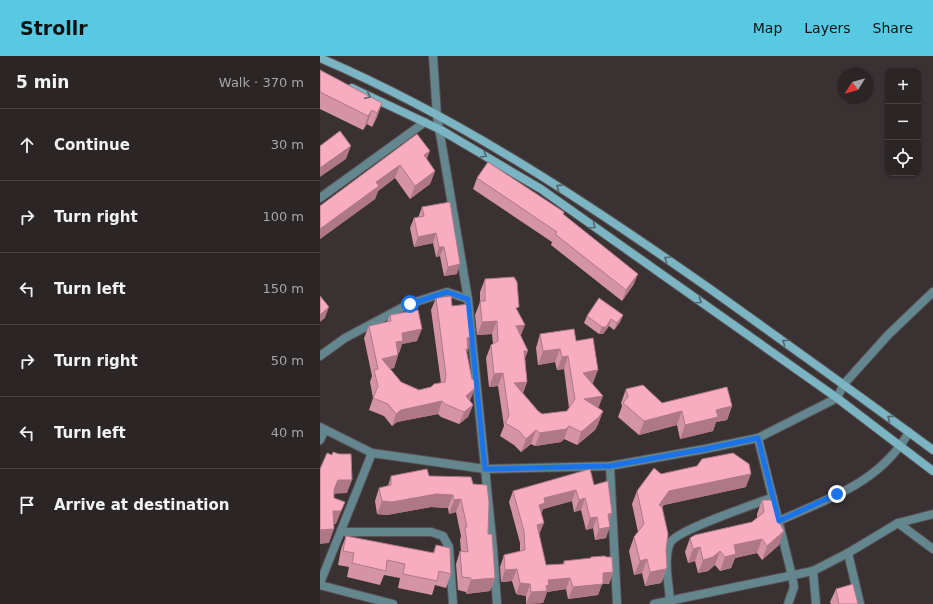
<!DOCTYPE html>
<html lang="en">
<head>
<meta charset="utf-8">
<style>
	body { margin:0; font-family:"DejaVu Sans",sans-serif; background:#342d2e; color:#f1f3f6 }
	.controls { position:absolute; right:12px; top:12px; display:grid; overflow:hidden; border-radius:8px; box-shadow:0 1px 3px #0004 }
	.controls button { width:36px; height:36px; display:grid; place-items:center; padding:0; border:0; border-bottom:1px solid #484243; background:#2c2526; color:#f1f3f6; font:20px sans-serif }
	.compass { position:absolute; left:517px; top:12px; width:36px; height:36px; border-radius:50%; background:#2c2526; box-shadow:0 1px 3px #0004; rotate:233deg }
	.stop { position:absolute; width:12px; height:12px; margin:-9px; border:3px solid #1a73e8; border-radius:50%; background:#fff }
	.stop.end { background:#1a73e8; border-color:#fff; box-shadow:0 1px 4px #0008 }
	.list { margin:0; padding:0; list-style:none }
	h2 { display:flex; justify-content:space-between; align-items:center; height:52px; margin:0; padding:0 16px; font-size:17px }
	h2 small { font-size:13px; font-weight:400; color:#a6a5a7 }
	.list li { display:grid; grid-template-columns:26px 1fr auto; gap:12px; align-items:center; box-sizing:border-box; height:72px; padding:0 16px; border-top:1px solid #484243 }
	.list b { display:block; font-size:15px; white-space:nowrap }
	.list em { font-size:13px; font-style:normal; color:#a6a5a7 }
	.icon { flex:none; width:22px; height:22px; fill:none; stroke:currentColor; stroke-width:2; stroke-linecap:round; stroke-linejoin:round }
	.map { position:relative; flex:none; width:613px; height:548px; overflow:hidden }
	header { display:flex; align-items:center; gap:24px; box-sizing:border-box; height:56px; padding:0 20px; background:#57c9e2; color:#111 }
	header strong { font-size:19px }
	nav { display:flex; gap:22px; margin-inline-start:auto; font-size:14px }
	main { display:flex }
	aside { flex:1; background:#2c2526 }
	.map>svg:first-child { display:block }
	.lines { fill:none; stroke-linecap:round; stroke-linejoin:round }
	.street-casing { stroke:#585052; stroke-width:10 }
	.secondary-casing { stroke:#585052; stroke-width:10 }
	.street { stroke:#63868f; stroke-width:8 }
	.secondary { stroke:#7bb4c2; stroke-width:8 }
	.wall { fill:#d594a5 }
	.shaded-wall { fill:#ae7886 }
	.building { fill:#f8acc0; stroke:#ae7886 }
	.oneway { stroke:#52666e }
	.route { stroke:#1a73e8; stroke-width:5 }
</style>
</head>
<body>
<header>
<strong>Strollr</strong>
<nav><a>Map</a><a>Layers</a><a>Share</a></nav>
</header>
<main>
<aside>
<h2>5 min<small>Walk · 370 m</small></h2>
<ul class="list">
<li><svg class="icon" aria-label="ahead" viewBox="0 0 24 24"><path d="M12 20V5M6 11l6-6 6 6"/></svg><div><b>Continue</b></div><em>30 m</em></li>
<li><svg class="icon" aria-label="right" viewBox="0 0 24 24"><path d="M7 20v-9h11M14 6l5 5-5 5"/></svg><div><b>Turn right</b></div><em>100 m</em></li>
<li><svg class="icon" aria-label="left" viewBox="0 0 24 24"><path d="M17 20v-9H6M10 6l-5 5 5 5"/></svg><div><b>Turn left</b></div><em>150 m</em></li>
<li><svg class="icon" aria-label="right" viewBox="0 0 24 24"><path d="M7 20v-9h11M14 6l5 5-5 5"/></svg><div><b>Turn right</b></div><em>50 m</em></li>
<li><svg class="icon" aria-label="left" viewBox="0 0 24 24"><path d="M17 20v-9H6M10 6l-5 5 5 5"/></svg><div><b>Turn left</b></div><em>40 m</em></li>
<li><svg class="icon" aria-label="arrive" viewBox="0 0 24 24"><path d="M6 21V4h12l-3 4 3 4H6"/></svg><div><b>Arrive at destination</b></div></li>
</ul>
</aside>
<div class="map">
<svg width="613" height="548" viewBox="0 0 613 548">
	<rect width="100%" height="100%" fill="#3a3133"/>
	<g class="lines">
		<g class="street-casing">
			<g id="street">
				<polyline points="113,0 117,60 148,243 173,492 177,548"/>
				<polyline points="0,142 105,66"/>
				<polyline points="0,300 25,282 89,248 127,236 148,243"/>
				<polyline points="0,371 52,397 165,413 290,410 385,393 438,382 517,342 524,328 568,279 613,236"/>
				<polyline points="438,382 472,520 474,531 468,548"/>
				<polyline points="0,384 5,374"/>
				<polyline points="290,410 297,548"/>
				<path d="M459,465C509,442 560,427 589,376"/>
				<polyline points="578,467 613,493"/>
				<polyline points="21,476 111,476 123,480 129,491 133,548"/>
				<polyline points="528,497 540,548"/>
				<polyline points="493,515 496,548"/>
				<polyline points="0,527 52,397"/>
				<polyline points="0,529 73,548"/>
				<path d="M350,545C349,527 343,504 350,487C356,474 436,448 453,441"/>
				<polyline points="334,548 493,515 528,497 578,467 613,458"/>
			</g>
		</g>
		<g class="secondary-casing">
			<g id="secondary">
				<path d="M0,2C140,62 269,148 393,235C467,288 540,340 613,394"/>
				<polyline points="32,32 121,74 221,133 517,342 613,415"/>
			</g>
		</g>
		<use href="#street" class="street"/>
		<use href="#secondary" class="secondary"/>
	</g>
	<g class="wall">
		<polygon points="0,14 62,47 57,61 52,71 47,68 43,74 0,53"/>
		<polygon points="97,78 107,103 115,115 110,128 90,143 75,122 58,135 55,143 0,183 0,150"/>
		<polygon points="157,122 244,156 243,159 314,228 302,245 231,189 232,186 153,133"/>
		<polygon points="130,146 137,218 124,220 120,200 116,201 113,187 94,191 90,172 94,162 98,162 102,151"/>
		<polygon points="165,223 198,255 201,280 205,303 207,326 203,337 218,355 222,358 247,355 249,352 244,313 237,314 235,306 218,309 216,292 220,278 256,285 273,327 272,327 278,352 283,355 278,368 275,374 257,389 244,383 241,386 215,390 211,388 201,396 194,389 180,380 184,370 178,330 169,331 166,302 171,289 173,288 172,278 157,279 155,259 160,246 160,236"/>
		<polygon points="116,242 132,250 148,292 147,297 150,345 153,349 148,361 139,368 121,361 118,358 77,366 72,370 64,360 49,354 53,342 50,326 52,320 44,282 49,270 67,266 70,259 97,285 82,288 79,297 78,297 78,299 74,312 70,313 81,326 99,334 111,331 121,327 111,254"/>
		<polygon points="303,259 300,266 294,274 289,270 283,278 279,278 264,267 267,260"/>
		<polygon points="306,333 342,347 412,350 407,364 396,366 393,375 360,383 357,369 319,379 298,361 302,350 301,347"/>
		<polygon points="341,418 426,431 344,449 342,451 347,511 342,525 341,527 325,530 322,517 314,519 309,495 314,481 318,476 312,448 317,435"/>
		<polygon points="71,420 151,421 168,478 175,522 170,535 146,538 146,536 138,534 136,508 140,495 141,495 140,484 141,480 136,456 129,458 128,452 111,451 67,459 57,458 55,445 59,432 68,430"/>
		<polygon points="274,429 292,457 289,464 286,482 275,484 273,472 266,474 261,454 254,456 252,445 223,453 221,458 219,479 226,509 243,508 244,505 270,503 271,501 286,501 293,516 289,528 282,528 278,539 248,543 246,533 227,536 223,547 206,548 206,540 196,538 192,525 181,526 180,511 184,499 200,496 200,487 189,446 193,435"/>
		<polygon points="442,444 459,489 442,504 437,497 415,502 411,512 400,515 395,509 388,515 378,517 375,505 368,507 365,496 370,482 432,466 437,462 437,458"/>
		<polygon points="26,480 113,497 116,489 131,518 126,532 115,529 112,539 78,532 80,522 64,519 60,529 27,521 29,511 18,509 21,493"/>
		<polygon points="516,533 538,548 511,548 510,546"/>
	</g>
	<g class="shaded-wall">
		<polygon points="62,47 57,61 52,71 57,57"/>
		<polygon points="52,54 47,68 43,74 48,60"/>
		<polygon points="31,90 26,103 0,121 0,112"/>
		<polygon points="110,95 105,108 104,99"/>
		<polygon points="80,109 75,122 58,135 55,143 0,183 0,173 56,126"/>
		<polygon points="115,115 110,128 90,143 95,130"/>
		<polygon points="116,177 113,187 94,191 98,181"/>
		<polygon points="119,191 124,191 120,200 116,201"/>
		<polygon points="140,208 137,218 124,220 128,211"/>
		<polygon points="318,218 314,228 302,245 306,234"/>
		<polygon points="9,251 5,262 0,266 0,259"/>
		<polygon points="303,259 300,266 294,274 297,267"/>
		<polygon points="291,263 289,270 283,278 279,278 282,271"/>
		<polygon points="177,265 172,278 157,279 162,266"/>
		<polygon points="205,269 200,282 196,270"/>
		<polygon points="102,273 97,285 82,288 79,297 71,298 76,286 82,277"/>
		<polygon points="152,281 144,305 147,282"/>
		<polygon points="240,293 235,306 218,309 223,295"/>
		<polygon points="204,295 208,295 203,308"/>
		<polygon points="78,299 74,312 57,315 62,303"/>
		<polygon points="248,300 244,313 237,314 242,301"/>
		<polygon points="278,314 273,327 258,330 263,317"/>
		<polygon points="183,317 178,330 169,331 174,318"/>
		<polygon points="207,326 202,339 194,327"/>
		<polygon points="157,327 150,345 146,340"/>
		<polygon points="283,340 278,353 264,343"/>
		<polygon points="122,345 118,358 77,366 72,370 76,358 81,354"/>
		<polygon points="153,349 148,361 139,368 144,356"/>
		<polygon points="412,350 407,364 396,366 393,375 360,383 365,369 396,354"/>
		<polygon points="283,355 278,368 275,374 257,389 261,376"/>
		<polygon points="362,355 357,369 319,379 324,365"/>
		<polygon points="249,370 244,383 241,386 215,390 220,377"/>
		<polygon points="216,374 211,388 201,396 206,383"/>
		<polygon points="431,418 426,431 344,449 334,463 339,449 349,435"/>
		<polygon points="18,424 32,424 27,437 13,438 9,448"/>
		<polygon points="256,434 252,445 223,453 221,459 219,449 224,442"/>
		<polygon points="116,438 133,439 128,452 111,451 67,459 57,458 62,445"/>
		<polygon points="265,442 261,454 254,456 259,444"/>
		<polygon points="141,443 136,456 129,458 134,444"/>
		<polygon points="25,446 16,468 8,469 13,455"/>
		<polygon points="292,457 287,469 288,458"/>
		<polygon points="277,461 273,472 266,474 270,462"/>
		<polygon points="224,467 219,479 212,481 217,469"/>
		<polygon points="290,471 286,482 275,484 279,473"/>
		<polygon points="14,473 9,487 0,488 0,474"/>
		<polygon points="464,475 459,489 442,504 447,490"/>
		<polygon points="442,483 437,497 415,502 411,512 400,515 405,501 414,489"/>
		<polygon points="380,491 375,505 368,507 373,493"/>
		<polygon points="400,495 395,509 388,515 378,517 383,504"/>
		<polygon points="327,503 322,517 314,519 320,505"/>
		<polygon points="347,511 342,525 341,527 325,530 330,516"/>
		<polygon points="197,513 192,525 181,526 185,514"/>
		<polygon points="293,516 289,528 282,528 278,539 248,543 253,531 283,517"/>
		<polygon points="175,522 170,535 146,538 151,524"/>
		<polygon points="250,522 246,533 227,536 223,547 206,548 211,536 228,524"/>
		<polygon points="200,527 210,528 206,540 196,538"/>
	</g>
	<g class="building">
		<polygon points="0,14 62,47 57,57 52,54 48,60 0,36"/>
		<polygon points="20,75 31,90 0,112 0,90"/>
		<polygon points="97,78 110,95 104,99 115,115 95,130 80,109 56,126 59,130 0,173 0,150"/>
		<polygon points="168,106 244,156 243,158 318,218 306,234 235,178 237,176 157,122"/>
		<polygon points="130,146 140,208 128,211 124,191 119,191 116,177 98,181 94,162 104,160 102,151"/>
		<polygon points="194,221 197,226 199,251 196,252 205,269 196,270 208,295 204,295 207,326 194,327 218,355 222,358 247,355 255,343 248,300 242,301 240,293 223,295 220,278 254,273 256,285 273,282 278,314 263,317 283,340 264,343 283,355 279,361 261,376 249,370 246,373 220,377 216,374 206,383 199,375 185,367 189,360 183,317 174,318 171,289 178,285 177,265 162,266 160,245 165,245 165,223"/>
		<polygon points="0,240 9,251 0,259"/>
		<polygon points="131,240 132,250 149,248 152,281 147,282 148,293 146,293 152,323 156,324 157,327 154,333 146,340 153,349 144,356 125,348 122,345 81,354 76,358 68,348 53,342 58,330 54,314 58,313 49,270 71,265 70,259 98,254 102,273 82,277 83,285 76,286 78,299 62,303 81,326 99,334 111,331 114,328 125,326 126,319 116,242"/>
		<polygon points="279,242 303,259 297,267 291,263 286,271 282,271 267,260"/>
		<polygon points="323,329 342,347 407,331 412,350 396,354 398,361 365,369 362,355 324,365 303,347 308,341 306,333"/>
		<polygon points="13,396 19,398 31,398 32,424 18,424 14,434 14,442 25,446 21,455 13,455 14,473 0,474 0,413 7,397 12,399"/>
		<polygon points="413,397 429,408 431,418 349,435 339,449 342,451 348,478 346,494 347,511 346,513 330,516 327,503 320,505 314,481 324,468 317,435 334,412 341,418 377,410 382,403"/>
		<polygon points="107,413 109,420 151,421 153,428 167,429 169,446 168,478 172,478 175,522 151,524 151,522 142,521 140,495 148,496 145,471 147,471 141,443 134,444 133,439 116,438 72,446 62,445 59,432 71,429 71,420"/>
		<polygon points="270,413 274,429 288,425 292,457 288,458 290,471 279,473 277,461 270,462 265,442 259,444 256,434 224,442 225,447 219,449 224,467 217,469 226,509 244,508 244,505 271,502 271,501 285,500 286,501 292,501 293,516 283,517 283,528 253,531 250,522 228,524 229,529 226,530 227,535 211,536 210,528 200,527 197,513 185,514 184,499 205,494 204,475 193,435"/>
		<polygon points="442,444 452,444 455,448 459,466 464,475 447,490 442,483 414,489 416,498 405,501 400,495 393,501 383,504 380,491 373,493 370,482 375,479 432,466 444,456"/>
		<polygon points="26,480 114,497 116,489 130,492 131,518 119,515 117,525 83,518 85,508 67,504 66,515 32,507 34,497 23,495"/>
		<polygon points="533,528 538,548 519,548 516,533"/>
	</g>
	<defs><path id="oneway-chevron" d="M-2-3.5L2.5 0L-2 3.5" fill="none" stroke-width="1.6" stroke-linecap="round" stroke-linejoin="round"/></defs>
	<g class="oneway">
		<use href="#oneway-chevron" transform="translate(48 40) rotate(25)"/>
		<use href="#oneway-chevron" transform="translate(164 99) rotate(30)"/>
		<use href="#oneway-chevron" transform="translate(239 131) rotate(-147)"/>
		<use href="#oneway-chevron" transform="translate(273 170) rotate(35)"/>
		<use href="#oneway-chevron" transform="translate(347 203) rotate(-145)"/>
		<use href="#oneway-chevron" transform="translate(379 245) rotate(35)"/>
		<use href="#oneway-chevron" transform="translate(465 286) rotate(-145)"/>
		<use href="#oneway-chevron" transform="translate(570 362) rotate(-144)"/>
	</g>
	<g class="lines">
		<polyline class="route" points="90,248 127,236 148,243 165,413 290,410 385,393 438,382 459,465 517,438"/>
	</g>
</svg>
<div class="controls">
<button>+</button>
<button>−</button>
<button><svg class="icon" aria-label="locate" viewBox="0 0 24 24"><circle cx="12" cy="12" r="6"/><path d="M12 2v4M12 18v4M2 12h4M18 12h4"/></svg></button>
</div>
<svg class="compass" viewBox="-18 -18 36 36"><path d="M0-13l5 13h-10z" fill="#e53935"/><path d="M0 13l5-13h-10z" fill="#a6a5a7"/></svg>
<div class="stop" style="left:90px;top:248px"></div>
<div class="stop end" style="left:517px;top:438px"></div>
</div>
</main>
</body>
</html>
